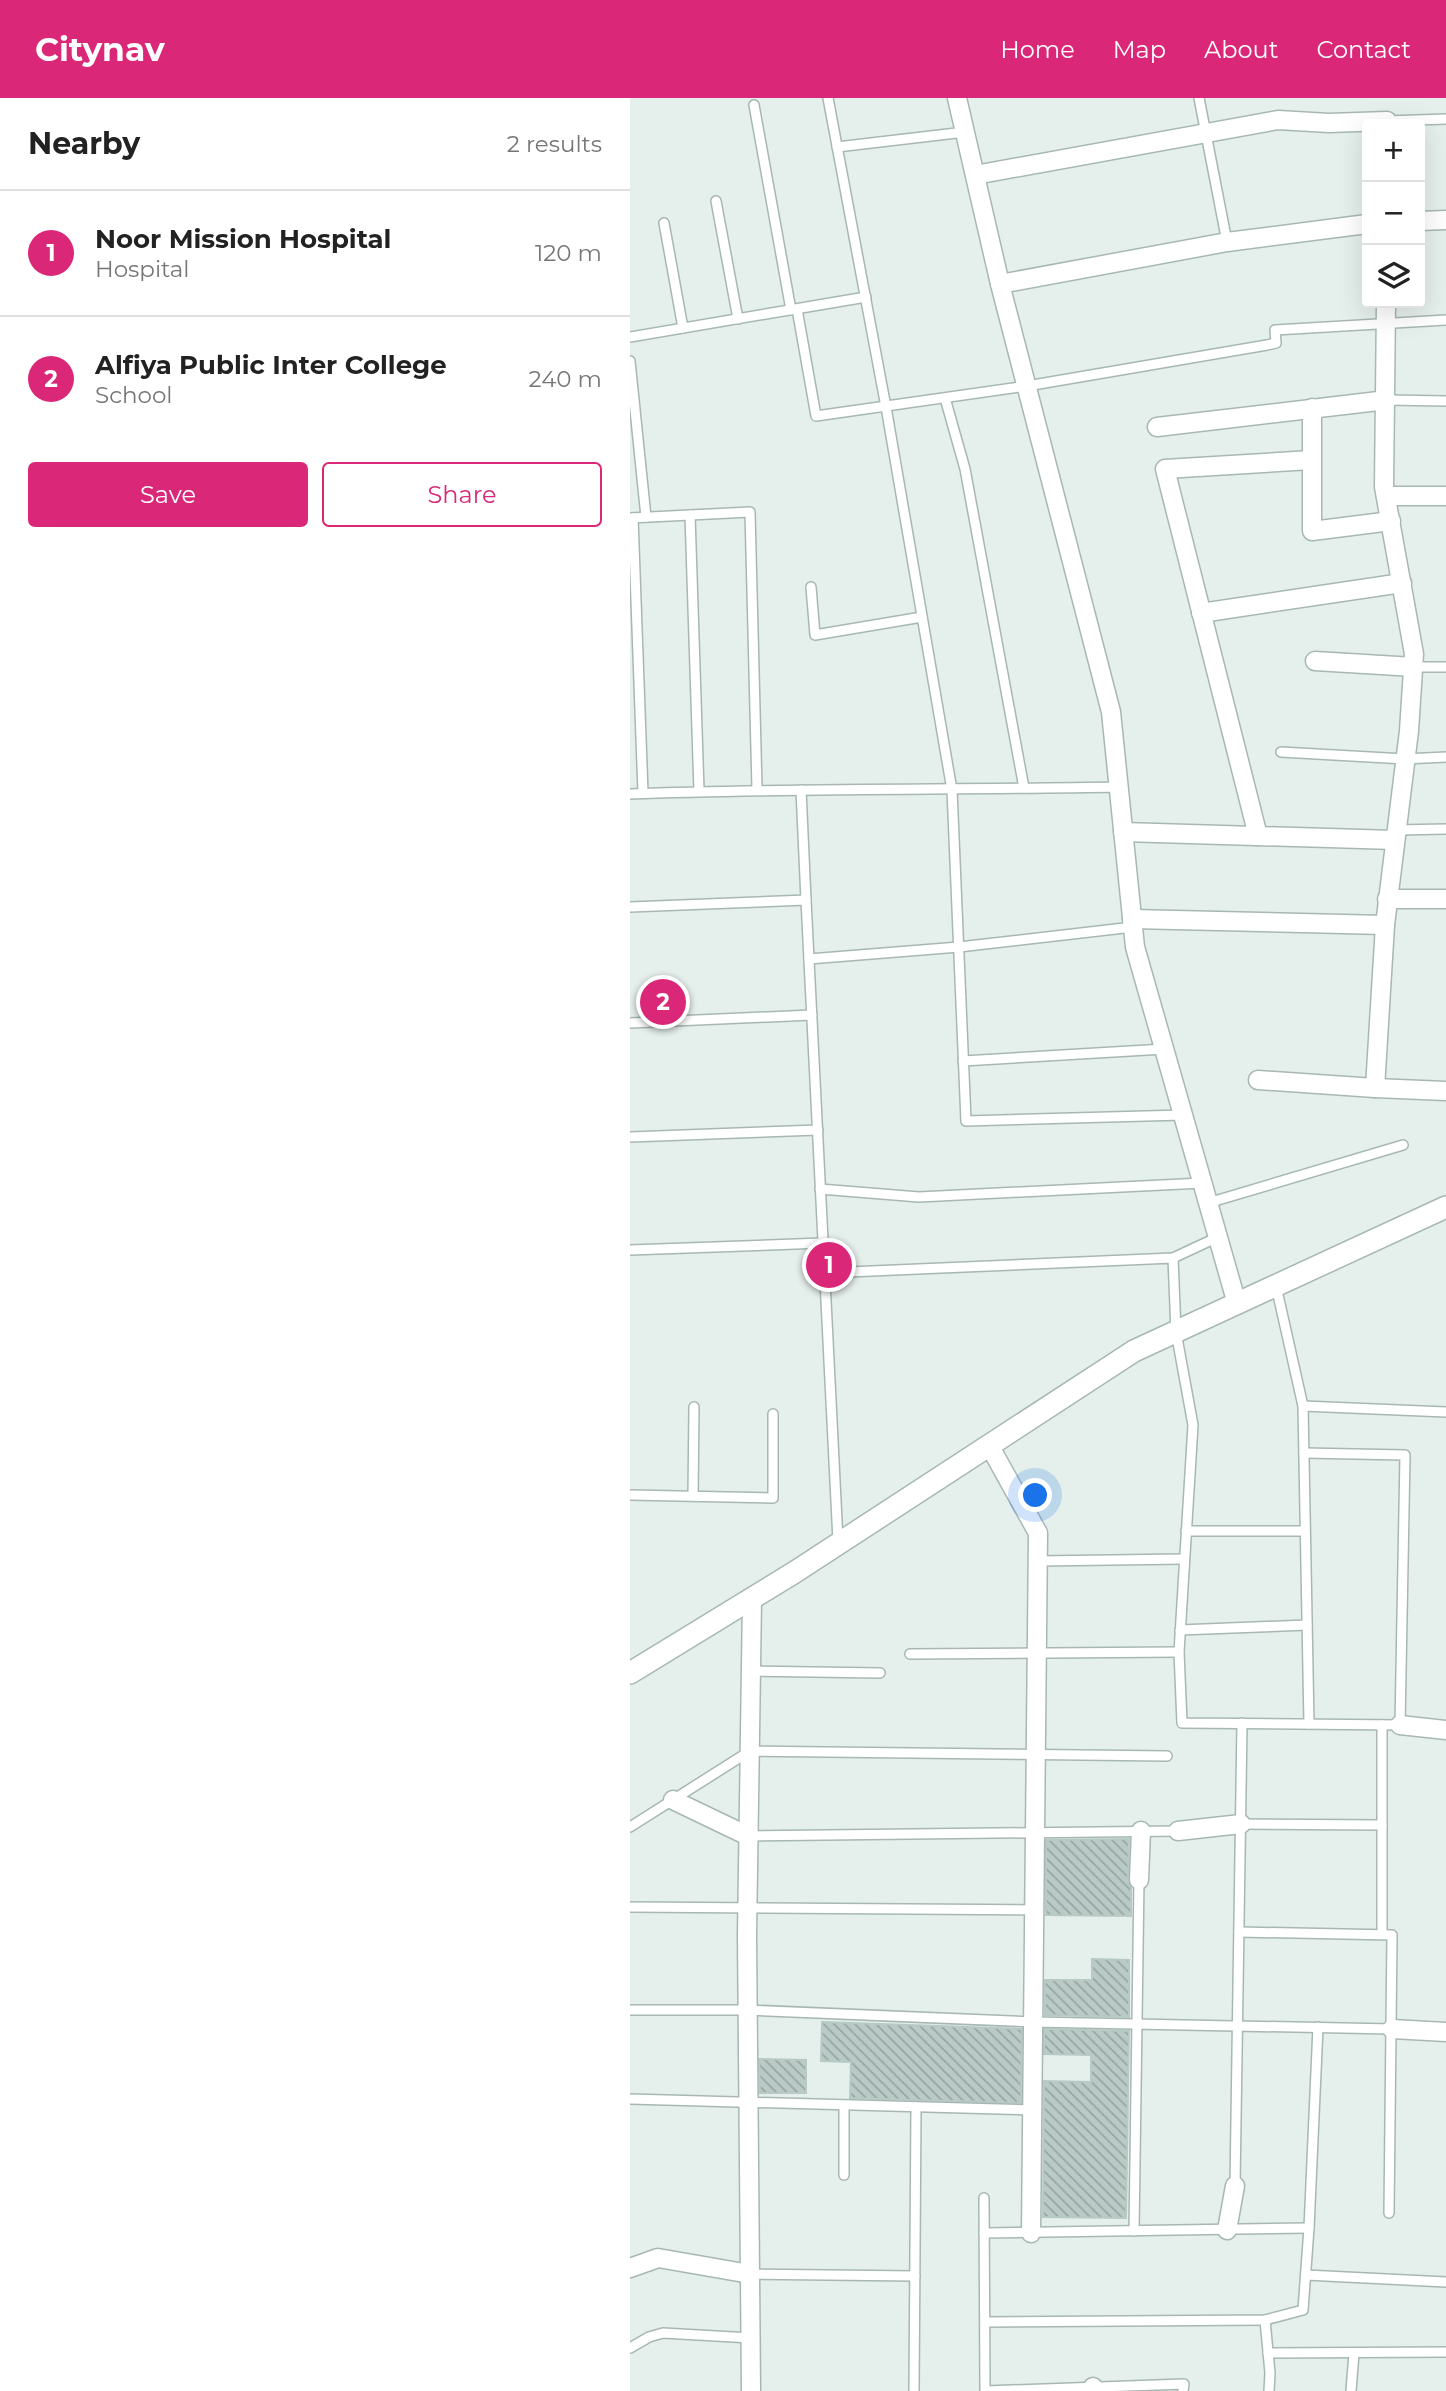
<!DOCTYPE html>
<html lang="en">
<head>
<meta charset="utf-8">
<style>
	body { margin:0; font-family:Montserrat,sans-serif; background:#f6f6f6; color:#222 }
	.controls { position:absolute; right:21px; top:21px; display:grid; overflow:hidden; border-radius:7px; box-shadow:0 7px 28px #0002 }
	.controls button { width:63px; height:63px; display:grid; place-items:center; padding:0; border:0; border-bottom:2px solid #e0e0e0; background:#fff; color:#222; font:35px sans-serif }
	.you { position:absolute; left:406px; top:1398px; width:24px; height:24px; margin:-18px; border:5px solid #fff; border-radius:50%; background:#1a73e8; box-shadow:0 0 0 10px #1a73e833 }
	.badge { display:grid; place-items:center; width:46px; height:46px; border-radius:50%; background:#db2777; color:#fff; font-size:23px; font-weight:700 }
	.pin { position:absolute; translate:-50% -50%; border:4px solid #fff; box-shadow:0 2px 7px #0006 }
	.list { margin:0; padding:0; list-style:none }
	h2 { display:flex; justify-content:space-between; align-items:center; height:91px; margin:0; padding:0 28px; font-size:30px }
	h2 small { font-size:23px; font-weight:400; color:#767676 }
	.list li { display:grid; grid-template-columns:46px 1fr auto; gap:21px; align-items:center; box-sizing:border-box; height:126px; padding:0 28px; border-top:2px solid #e0e0e0 }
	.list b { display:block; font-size:26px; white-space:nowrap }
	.list p { margin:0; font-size:23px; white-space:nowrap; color:#767676 }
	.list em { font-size:23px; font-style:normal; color:#767676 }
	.actions { display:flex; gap:14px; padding:21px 28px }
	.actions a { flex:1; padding:16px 0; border:2px solid #db2777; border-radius:7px; text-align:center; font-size:24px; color:#db2777 }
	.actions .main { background:#db2777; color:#fff }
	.icon { flex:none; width:38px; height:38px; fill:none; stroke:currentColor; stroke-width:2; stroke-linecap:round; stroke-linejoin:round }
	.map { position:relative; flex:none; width:816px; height:2293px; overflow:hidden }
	header { display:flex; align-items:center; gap:42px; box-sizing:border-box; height:98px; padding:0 35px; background:#db2777; color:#fff }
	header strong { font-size:33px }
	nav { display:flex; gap:38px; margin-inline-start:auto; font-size:24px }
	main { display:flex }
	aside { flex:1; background:#fff }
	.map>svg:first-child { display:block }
	.building { fill:url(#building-back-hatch); stroke:#b7cac4; stroke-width:2 }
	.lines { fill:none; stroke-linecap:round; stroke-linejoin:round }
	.service-casing { stroke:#a7b8b4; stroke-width:12 }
	.minor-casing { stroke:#a7b8b4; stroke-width:21 }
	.tertiary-casing { stroke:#a7b8b4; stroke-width:24 }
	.service { stroke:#fff; stroke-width:9 }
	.minor { stroke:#fff; stroke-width:18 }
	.tertiary { stroke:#fff; stroke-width:21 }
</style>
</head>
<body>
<header>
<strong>Citynav</strong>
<nav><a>Home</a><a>Map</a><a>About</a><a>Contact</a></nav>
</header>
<main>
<aside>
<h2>Nearby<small>2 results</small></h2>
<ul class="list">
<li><span class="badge">1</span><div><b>Noor Mission Hospital</b><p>Hospital</p></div><em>120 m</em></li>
<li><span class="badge">2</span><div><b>Alfiya Public Inter College</b><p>School</p></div><em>240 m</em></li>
</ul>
<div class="actions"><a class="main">Save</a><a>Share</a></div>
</aside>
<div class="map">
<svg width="816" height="2293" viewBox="0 0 816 2293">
	<defs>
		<pattern id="building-back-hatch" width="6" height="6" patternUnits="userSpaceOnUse" patternTransform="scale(1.75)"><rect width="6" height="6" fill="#bacac6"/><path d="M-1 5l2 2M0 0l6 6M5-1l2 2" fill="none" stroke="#97a6a2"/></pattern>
	</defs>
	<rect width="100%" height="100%" fill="#e5efec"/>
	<g class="building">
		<polygon points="499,1741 498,1782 501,1790 501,1818 416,1817 416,1742"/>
		<polygon points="462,1861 499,1862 499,1919 415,1917 415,1882 462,1882"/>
		<polygon points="192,1924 392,1931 391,2005 220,2000 221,1964 191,1963"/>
		<polygon points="414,1931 499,1933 496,2120 413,2119 414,1983 461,1984 461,1957 414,1956"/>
		<polygon points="129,1961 176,1962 176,1995 130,1995"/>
	</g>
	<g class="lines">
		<g class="service-casing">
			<g id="service">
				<polyline points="198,0 256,309 322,692 336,1023 553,1017"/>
				<polyline points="569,0 597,144"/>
				<polyline points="124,7 161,212"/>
				<polyline points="757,23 816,21"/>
				<polyline points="207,49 335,34"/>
				<polyline points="86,103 108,221"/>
				<polyline points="34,125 53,230"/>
				<polyline points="167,211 186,318 397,288 637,247 646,245 645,232 816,222"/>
				<polyline points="0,239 236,199"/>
				<polyline points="0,263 16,419"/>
				<polyline points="315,300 335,371 394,690"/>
				<polyline points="757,302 816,303"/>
				<polyline points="60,417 69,693"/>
				<polyline points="0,420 120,414 127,691"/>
				<polyline points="3,420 13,695"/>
				<polyline points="181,489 185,537 292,519"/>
				<polyline points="784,569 816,569"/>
				<polyline points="651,654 775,661 816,659"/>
				<polyline points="171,692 176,802"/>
				<path d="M0,696C163,690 326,692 489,689"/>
				<polyline points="766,732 816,731"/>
				<polyline points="0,809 176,802 208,1443"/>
				<polyline points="179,861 329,849 503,829"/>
				<polyline points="0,925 182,917"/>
				<polyline points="333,963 534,951"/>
				<polyline points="0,1039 188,1032"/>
				<polyline points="190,1091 289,1099 572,1085"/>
				<polyline points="578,1105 773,1047"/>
				<polyline points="0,1152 193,1145"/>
				<polyline points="543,1160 588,1139"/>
				<polyline points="195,1175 543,1160 546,1234 563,1327 549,1554 552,1625 770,1627 775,1357 674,1355"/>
				<polyline points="646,1188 673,1308 679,1626"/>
				<polyline points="673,1308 816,1314"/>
				<polyline points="0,1397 143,1400 143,1316"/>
				<polyline points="63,1398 64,1309"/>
				<polyline points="556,1433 675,1433"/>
				<polyline points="408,1463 554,1461"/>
				<polyline points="550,1532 677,1527"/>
				<polyline points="280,1556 549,1554"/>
				<polyline points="121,1573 250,1575"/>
				<polyline points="611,1726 752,1727"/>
				<polyline points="0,1729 120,1653 537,1658"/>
				<polyline points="118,1738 548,1733"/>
				<polyline points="0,1809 405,1812"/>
				<polyline points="609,1834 762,1837 759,2115"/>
				<polyline points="752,1836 752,1627"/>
				<polyline points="0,1912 117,1912 403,1924 762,1931"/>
				<polyline points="0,2001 402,2012"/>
				<polyline points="214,2077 214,2008"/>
				<polyline points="605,2088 612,1625"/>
				<polyline points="354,2100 355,2293"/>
				<polyline points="504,2133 509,1782"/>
				<polyline points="354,2135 679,2130"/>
				<polyline points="120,2176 285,2178"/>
				<polyline points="676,2177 816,2184"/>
				<polyline points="635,2222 640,2275 639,2293"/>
				<polyline points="355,2224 635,2222 673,2212 679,2130 688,1929"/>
				<polyline points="0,2250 19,2239 33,2235 121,2240"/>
				<polyline points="638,2255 816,2254"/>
				<polyline points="284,2293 286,2009"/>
				<polyline points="356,2293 554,2286 553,2293"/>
				<polyline points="721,2293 724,2255"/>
			</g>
		</g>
		<g class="minor-casing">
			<g id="minor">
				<polyline points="327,0 370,186 481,614 505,849 607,1206"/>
				<polyline points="345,77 648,22 699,25 757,23 757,26"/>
				<polyline points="790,123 816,122"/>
				<polyline points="370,186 597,144 737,126"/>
				<polyline points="682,310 682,433 761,423"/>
				<polyline points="527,329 757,302"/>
				<polyline points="756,398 816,398"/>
				<polyline points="571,515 772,485"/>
				<polyline points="685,563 784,569"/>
				<polyline points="493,734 765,742"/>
				<polyline points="628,738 535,371 681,362"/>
				<polyline points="757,801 816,801"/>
				<polyline points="502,821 755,827"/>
				<polyline points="628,982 745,990 816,993"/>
				<polyline points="745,990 755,827 779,633 784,556 754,389 756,205"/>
				<polyline points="359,1347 408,1435 401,2135"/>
				<polyline points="770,1627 816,1632"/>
				<polyline points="43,1702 118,1738"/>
				<polyline points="548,1733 611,1726"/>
				<polyline points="509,1782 511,1733"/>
				<polyline points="762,1931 816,1934"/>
				<polyline points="597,2132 605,2088"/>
				<polyline points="0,2170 28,2160 120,2176"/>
				<polyline points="121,2293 117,1838 122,1501"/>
				<polyline points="463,2293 463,2289"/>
			</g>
		</g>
		<g class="tertiary-casing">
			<polyline id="tertiary" points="0,1575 165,1474 504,1253 816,1109"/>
		</g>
		<use href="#service" class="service"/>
		<use href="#minor" class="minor"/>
		<use href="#tertiary" class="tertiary"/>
	</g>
</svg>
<div class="controls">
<button>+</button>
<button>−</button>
<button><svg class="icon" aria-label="layers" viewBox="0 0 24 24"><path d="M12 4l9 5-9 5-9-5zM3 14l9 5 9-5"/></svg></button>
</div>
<div class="you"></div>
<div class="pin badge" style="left:199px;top:1167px">1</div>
<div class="pin badge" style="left:33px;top:904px">2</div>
</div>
</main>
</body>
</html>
